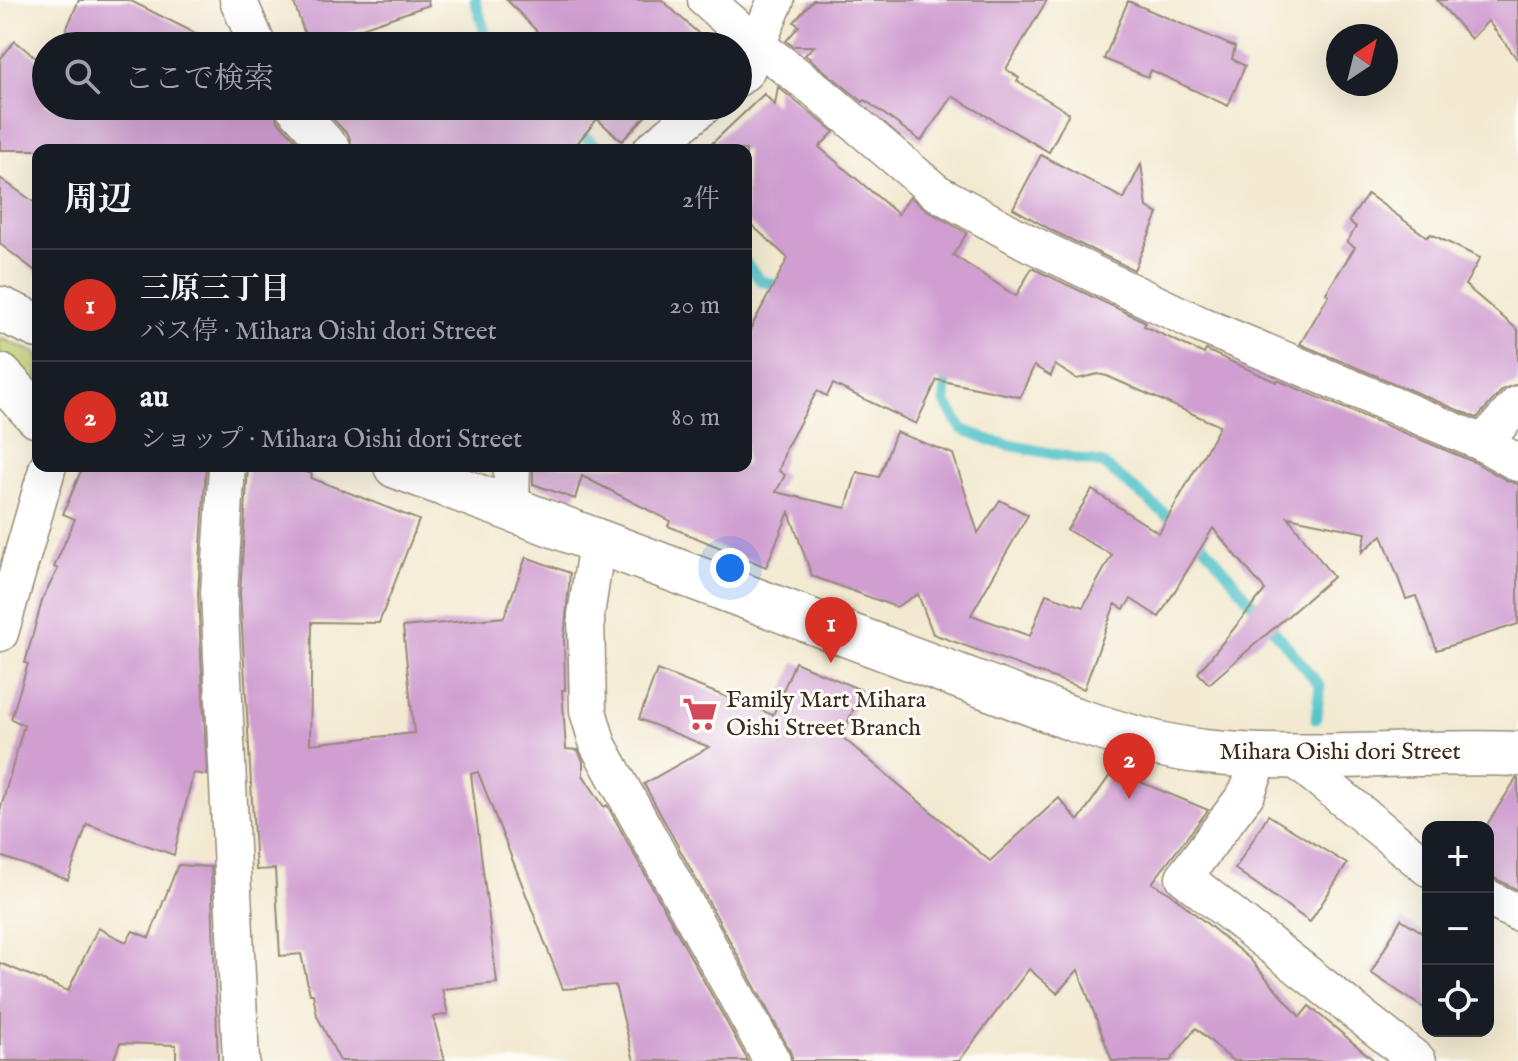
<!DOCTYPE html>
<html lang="ja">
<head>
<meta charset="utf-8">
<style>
	body { margin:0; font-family:"IM FELL English","Noto Serif JP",serif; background:#20242c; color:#f1f3f6 }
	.controls { position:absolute; right:24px; bottom:24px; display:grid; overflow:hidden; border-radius:16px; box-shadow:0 8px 32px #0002 }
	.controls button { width:72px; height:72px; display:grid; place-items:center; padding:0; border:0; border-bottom:2px solid #363941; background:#171b24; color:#f1f3f6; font:40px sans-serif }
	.compass { position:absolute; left:1326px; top:24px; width:72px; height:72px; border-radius:50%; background:#171b24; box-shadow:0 8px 32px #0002; rotate:35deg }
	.you { position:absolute; left:730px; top:568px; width:28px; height:28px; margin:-20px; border:6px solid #fff; border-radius:50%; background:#1a73e8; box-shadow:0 0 0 12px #1a73e833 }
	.badge { display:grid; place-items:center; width:52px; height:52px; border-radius:50%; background:#d93025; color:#fff; font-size:26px; font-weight:700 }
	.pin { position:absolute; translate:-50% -66px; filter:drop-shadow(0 2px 4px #0008) }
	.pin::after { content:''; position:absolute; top:42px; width:28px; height:24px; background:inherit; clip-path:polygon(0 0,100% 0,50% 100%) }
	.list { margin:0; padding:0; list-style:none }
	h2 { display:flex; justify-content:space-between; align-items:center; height:104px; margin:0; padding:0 32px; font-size:34px }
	h2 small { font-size:26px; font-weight:400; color:#9ea1a6 }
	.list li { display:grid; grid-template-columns:52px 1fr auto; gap:24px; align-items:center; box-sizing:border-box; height:112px; padding:0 32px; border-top:2px solid #363941 }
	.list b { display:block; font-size:30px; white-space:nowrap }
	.list p { margin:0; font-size:26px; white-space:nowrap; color:#9ea1a6 }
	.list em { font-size:26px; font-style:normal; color:#9ea1a6 }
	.icon { flex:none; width:44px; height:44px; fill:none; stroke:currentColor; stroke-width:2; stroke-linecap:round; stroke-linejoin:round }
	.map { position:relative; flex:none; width:1518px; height:1061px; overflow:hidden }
	.search { position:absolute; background:#171b24; box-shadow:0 8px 32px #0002; left:32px; top:32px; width:720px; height:88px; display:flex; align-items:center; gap:20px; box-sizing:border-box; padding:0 28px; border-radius:44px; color:#9ea1a6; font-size:30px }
	.panel { position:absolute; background:#171b24; box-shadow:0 8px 32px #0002; left:32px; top:144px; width:720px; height:328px; border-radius:16px }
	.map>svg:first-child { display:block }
	.green { fill:#bfcd6f; stroke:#7d7c46; stroke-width:2 }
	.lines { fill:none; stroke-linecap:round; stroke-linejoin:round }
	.stream { stroke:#56c4ca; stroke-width:11 }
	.building { fill:#d09ed1; fill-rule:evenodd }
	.street-casing { stroke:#968a77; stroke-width:39 }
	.secondary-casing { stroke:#968a77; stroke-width:47 }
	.street { stroke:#fff; stroke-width:36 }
	.secondary { stroke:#fff; stroke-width:44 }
	.labels { text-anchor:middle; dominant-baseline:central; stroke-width:6; stroke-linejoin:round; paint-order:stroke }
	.poi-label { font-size:24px; fill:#3b2a1e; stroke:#fdfcf7; text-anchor:start }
	.street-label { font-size:24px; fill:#3b2a1e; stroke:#fdfcf7 }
</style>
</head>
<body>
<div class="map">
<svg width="1518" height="1061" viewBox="0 0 1518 1061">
	<rect width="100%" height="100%" fill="#fdfcf7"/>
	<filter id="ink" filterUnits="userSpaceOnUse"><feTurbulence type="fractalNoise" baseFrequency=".0125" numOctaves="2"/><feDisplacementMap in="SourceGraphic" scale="16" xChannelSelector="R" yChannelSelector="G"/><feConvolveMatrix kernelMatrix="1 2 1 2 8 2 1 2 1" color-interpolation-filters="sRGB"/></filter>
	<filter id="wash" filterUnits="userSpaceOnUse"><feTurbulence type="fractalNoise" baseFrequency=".006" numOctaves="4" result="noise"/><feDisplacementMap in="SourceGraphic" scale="32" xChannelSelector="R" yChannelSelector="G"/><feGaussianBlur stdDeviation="1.8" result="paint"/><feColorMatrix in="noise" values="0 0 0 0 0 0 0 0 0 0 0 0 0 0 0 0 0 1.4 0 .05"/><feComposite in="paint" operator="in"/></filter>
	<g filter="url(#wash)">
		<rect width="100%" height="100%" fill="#f2e9d0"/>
		<polygon class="green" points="0,338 38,354 38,392 0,357"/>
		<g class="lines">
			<g class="stream">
				<polyline points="475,0 489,46"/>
				<polyline points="574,127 601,150"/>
				<polyline points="746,263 761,281 788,288"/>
				<polyline points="946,370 945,402 962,429 995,442 1103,464 1179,525"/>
				<polyline points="1192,535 1204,545 1320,686 1316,719"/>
			</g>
		</g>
		<g id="blocks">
			<g class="building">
				<polygon points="79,0 129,0 221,46 59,46"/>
				<polygon points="293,0 428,0 429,5 309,46"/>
				<polygon points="507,0 662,0 712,46 551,46"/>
				<polygon points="813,0 1047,0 1006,69 1019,78 1017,81 1069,113 1049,152 952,96 921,141 865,100 863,102 805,55 814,46 793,46 786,41 799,26 794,22"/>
				<polygon points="1437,0 1518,0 1518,60 1488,21 1471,39"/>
				<polygon points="1128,1 1235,47 1232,59 1245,66 1228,106 1151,70 1148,77 1104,59"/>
				<polygon points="15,41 46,66 46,106 273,106 277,120 305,150 0,150 0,59"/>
				<path d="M778,87L834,132L819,147L898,214L910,197L926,210L967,233L953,255L1016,296L1032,268L1146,322L1144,326L1204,354L1206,350L1276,382L1277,380L1474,462L1508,481L1518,484V624L1437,650L1416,596L1406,599L1382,535L1362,552L1366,533L1288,517L1333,577L1209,684L1198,673L1265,590L1213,528L1159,617L1131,599L1124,609L1115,604L1084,689L933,634L918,594L896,607L812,576L789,512L766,567L668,526L670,521L582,476L575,499L533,484V466H746V337L788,258L746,220V150H705L764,94L775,105ZM1055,365L1077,379L1098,374L1107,376L1220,426L1159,533L1092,490L1067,530L1112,555L1083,607L1046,594L1030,636L971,615L1028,515L1000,500L978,533L953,454L896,432L879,477L857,472L846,508L776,492L785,475L779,471L786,448L817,391L827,396L833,384L916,424L937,380L1020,397L1034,366L1051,376Z"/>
				<polygon points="321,106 655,106 622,141 597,119 572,150 353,150 349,136"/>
				<polygon points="1041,155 1124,199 1141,164 1147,207 1158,214 1134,270 1053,231 1013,208"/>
				<polygon points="0,178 38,205 38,273 0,244"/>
				<polygon points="1368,194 1427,237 1431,234 1480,258 1465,285 1518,330 1518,384 1503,389 1477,418 1300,344 1329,295 1326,293 1355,247 1347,242 1356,227 1349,221"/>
				<polygon points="83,466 206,466 198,594 207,775 193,773 174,855 87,824 68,880 0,856 0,811 24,725 11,719 28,664 25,663 43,597 58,569 54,567 75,519 63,514"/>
				<polygon points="248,466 289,466 312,474 311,478 419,520 379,623 312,622 310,744 414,733 403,627 504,617 526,557 570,573 564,639 565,690 562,690 566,749 578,750 583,761 583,775 604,807 607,805 748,1061 634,1061 615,985 563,989 478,772 471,774 497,983 442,989 448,1014 433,1017 445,1061 340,1061 317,1016 313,994 310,994 301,954 280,956 275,869 256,870 240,593"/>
				<polygon points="795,662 861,690 842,737 990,861 1059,798 1078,821 1115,768 1143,783 1208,810 1152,883 1171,894 1250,959 1300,1017 1309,1006 1375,1061 1233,1061 1196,1028 1170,1061 1112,1061 1078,970 1057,993 1029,969 959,1061 793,1061 790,1051 644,784 709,747 639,719 657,670 773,715"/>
				<polygon points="1516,779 1518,779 1518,890 1488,875 1488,823"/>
				<polygon points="1268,815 1347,864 1310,922 1235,869"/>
				<polygon points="178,865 211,867 218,1061 176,1061 176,1045 120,1043 113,1061 0,1061 0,963 68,991 98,928 126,942 133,931 149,938"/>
				<polygon points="1401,919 1428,936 1428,1011 1371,973"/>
			</g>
		</g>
	</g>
	<g filter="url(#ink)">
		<use href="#blocks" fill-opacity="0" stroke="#968a77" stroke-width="2"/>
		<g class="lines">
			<g class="street-casing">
				<g id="street">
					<polyline points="238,0 258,46"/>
					<polyline points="706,0 758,46 815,89 936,192 1029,243 1201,325 1483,443 1518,463"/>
					<polyline points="738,78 746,71 776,0"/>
					<polyline points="293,106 333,150"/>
					<polyline points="651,150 704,106"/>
					<polyline points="1483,443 1518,404"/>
					<polyline points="227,466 219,593 241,1061"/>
					<polyline points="511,509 512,466"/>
					<polyline points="597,542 586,615 588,711 598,745 772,1061"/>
					<polyline points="0,633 48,466"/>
					<polyline points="1261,756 1247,793 1184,877 1418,1061"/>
					<polyline points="1291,756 1428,868"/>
					<polyline points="1488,898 1518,913"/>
				</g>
			</g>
			<g class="secondary-casing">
				<g id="secondary">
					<polyline points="0,309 38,326"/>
					<polyline points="0,376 38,416"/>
					<path d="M396,466L1073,719C1116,733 1160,747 1205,752C1309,763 1414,750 1518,754"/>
				</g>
			</g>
			<use href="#street" class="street"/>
			<use href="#secondary" class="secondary"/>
		</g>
	</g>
	<defs>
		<g id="supermarket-bare" transform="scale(2.76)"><path d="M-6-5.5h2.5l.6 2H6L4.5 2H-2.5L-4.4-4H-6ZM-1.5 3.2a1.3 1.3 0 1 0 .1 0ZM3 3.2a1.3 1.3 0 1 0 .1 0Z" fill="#d1495b" stroke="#fdfcf7" stroke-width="2.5" paint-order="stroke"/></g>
	</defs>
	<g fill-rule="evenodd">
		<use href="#supermarket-bare" x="700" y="714"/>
	</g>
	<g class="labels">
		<g class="poi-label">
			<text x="726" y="700">Family Mart Mihara<tspan x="726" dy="28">Oishi Street Branch</tspan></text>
		</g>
		<g class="street-label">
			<text x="1340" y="752">Mihara Oishi dori Street</text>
		</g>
	</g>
</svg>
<div class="controls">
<button>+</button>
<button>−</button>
<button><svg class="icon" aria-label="locate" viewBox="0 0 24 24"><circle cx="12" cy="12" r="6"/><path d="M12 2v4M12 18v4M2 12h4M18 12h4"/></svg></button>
</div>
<svg class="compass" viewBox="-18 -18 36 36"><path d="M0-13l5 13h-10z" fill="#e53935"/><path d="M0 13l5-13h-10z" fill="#9ea1a6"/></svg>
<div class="you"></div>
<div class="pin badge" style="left:831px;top:663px">1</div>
<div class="pin badge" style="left:1129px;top:799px">2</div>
<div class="search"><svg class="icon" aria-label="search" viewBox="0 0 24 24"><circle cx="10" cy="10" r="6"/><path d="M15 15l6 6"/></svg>ここで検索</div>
<section class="panel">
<h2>周辺<small>2件</small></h2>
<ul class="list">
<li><span class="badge">1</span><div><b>三原三丁目</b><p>バス停 · Mihara Oishi dori Street</p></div><em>20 m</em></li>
<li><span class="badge">2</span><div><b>au</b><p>ショップ · Mihara Oishi dori Street</p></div><em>80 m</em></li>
</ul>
</section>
</div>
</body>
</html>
